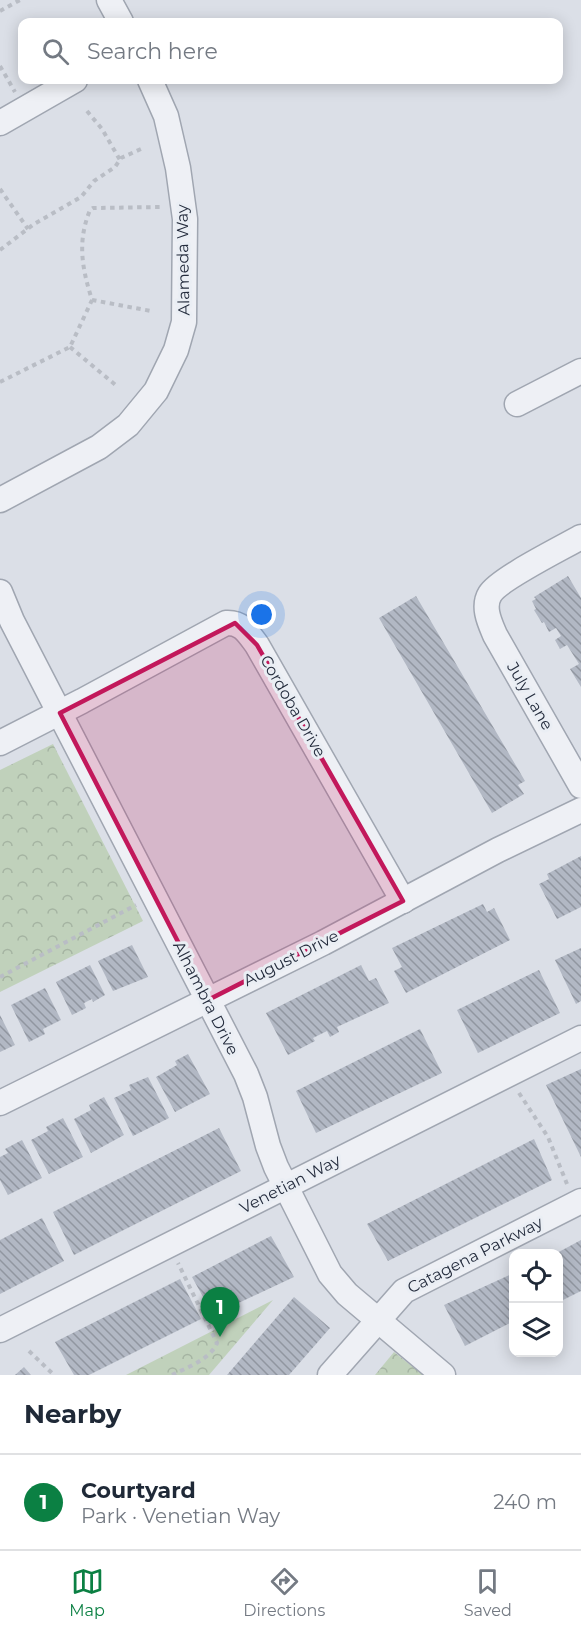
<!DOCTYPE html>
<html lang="en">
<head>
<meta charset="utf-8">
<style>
	body { margin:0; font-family:Montserrat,sans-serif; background:#f6f6f7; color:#1f2937 }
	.controls { position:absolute; right:18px; bottom:18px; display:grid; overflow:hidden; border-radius:12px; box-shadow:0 3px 15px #0003 }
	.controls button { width:54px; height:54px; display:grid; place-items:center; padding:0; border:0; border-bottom:2px solid #e0e1e3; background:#fff; color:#1f2937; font:30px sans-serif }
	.you { position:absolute; left:262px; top:615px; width:21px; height:21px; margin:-15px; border:4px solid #fff; border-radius:50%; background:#1a73e8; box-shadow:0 0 0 9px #1a73e833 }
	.badge { display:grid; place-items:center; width:39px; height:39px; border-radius:50%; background:#0b8043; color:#fff; font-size:20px; font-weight:700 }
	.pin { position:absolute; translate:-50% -50px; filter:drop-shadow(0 2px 3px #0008) }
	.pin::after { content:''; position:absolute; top:32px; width:21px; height:18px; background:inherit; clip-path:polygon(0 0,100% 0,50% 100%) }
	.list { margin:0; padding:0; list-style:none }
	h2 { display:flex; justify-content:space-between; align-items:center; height:78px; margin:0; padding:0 24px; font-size:26px }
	h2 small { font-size:20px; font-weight:400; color:#747a83 }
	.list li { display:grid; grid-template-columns:39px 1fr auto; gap:18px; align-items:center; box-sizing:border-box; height:96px; padding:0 24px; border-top:2px solid #e0e1e3 }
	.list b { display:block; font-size:22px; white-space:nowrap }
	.list p { margin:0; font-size:20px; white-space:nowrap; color:#747a83 }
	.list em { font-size:20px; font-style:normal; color:#747a83 }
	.icon { flex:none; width:33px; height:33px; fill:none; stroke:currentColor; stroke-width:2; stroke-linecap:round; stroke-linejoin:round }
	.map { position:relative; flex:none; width:581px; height:1375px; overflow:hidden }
	.search { position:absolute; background:#fff; box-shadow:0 3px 15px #0003; left:18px; right:18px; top:18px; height:66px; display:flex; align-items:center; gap:15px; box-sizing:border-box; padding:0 21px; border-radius:12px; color:#747a83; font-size:22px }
	.sheet { height:174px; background:#fff }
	nav { display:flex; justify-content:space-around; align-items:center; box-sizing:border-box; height:84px; border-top:2px solid #e0e1e3; background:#fff; font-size:16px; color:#747a83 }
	nav a { display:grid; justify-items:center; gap:3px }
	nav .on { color:#0b8043 }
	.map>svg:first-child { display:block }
	.forest { fill:url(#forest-crowns) }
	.building { fill:url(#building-back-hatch) }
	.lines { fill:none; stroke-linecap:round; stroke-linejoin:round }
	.minor-casing { stroke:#a0a6b1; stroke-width:27 }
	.path { stroke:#b9bdc5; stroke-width:4; stroke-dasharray:4.5 4.5; stroke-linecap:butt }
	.minor { stroke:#eef0f5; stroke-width:24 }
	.marked { fill:#c2185b; fill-opacity:0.2; stroke:#c2185b; stroke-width:4.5; stroke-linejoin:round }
	.labels { text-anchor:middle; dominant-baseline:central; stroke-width:6; stroke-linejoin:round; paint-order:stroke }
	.street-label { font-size:16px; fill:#242c3d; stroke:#eaeef4 }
</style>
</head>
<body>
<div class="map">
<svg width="581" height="1375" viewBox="0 0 581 1375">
	<defs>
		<pattern id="forest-crowns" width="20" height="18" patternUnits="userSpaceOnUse" patternTransform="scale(1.5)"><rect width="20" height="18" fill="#c0d1bb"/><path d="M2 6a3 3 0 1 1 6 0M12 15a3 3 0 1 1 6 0" fill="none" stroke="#a5b4a2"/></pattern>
		<pattern id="building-back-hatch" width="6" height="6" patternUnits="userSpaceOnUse" patternTransform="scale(1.5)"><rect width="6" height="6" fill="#b2b8c4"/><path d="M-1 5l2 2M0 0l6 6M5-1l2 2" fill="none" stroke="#9196a0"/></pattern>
	</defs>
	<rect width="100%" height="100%" fill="#dbdfe7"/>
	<g class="forest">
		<polygon points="53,744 143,921 0,992 0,770"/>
		<polygon points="273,1300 209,1375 126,1375"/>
		<polygon points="394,1352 423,1375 375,1375"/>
	</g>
	<g class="building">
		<polygon points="568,576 581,598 581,687 570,669 579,664 567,645 560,649 555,640 561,636 556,628 549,632 544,622 542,623 534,610 536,609 532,601 536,599 534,597"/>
		<polygon points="416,596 525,781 518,785 524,794 492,813 379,618"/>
		<polygon points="581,856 581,907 557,919 539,884 549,879 547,874"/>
		<polygon points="483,904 487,912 494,908 510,940 406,993 394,971 402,967 392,948"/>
		<polygon points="132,945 148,977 113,991 98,961"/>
		<polygon points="581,948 581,1001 576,1004 555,960"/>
		<polygon points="90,965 105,995 93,1002 92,999 84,1003 86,1008 72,1015 56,982"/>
		<polygon points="361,965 369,981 376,978 389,1003 337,1027 339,1032 330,1037 327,1031 313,1038 315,1041 288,1055 266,1013"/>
		<polygon points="539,970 560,1013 478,1053 457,1010"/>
		<polygon points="45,988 61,1020 43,1029 45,1034 29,1042 11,1005"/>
		<polygon points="0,1015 15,1045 0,1052"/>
		<polygon points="420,1029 442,1073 316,1133 296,1091"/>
		<polygon points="188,1054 210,1094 175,1112 156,1077 177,1065 175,1061"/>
		<polygon points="581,1069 581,1157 546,1085"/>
		<polygon points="148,1077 169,1118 133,1136 114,1098 131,1090 129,1085"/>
		<polygon points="104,1097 124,1135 91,1153 74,1119 91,1110 89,1105"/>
		<polygon points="63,1118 83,1157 49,1174 31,1140 48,1131 46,1127"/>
		<polygon points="219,1128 241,1171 74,1255 53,1212"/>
		<polygon points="534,1139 552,1180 388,1261 367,1224"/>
		<polygon points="22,1140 42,1178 8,1195 0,1180 0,1157 8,1153 5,1149"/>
		<polygon points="42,1218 64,1261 0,1294 0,1240"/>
		<polygon points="271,1236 294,1277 213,1315 192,1277"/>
		<polygon points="581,1240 581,1291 563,1300 558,1290 558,1254 555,1254"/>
		<polygon points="514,1273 514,1321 465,1346 444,1305"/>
		<polygon points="180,1279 201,1319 89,1375 74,1375 55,1342"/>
		<polygon points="294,1297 330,1328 289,1375 227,1375"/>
		<polygon points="24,1367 31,1375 15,1375"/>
	</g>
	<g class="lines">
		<g class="minor-casing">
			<g id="minor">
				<polyline points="109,0 121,22"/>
				<polyline points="0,123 75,80"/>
				<polyline points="517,404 581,371"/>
				<polyline points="0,500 99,447 128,425 156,391 176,350 184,322 185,219 178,168 166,116 150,80"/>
				<path d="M581,537C562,548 499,579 490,594C482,607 490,623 495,635L581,786"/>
				<polyline points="0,592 12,621 246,1074 255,1097 268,1146 276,1167 330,1274 347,1294 443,1375"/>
				<path d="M0,743L82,701L226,623C242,622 248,633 257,645L403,901"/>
				<polyline points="0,1103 323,943 498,850 581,810"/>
				<polyline points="0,1330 581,1038"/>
				<polyline points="330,1375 404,1291 581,1201"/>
			</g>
		</g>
		<g class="path">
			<polyline points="0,11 20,0"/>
			<polyline points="0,66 15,92"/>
			<polyline points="87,111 102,129 120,160"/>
			<polyline points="0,189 28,229"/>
			<polyline points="0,250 34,224 81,197 94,181 115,167 121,158 141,149"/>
			<polyline points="92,300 151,311"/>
			<polyline points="70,347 118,387"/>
			<path d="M0,382L70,347L92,300C82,268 77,242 90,210L93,208L163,207"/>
			<polyline points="0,977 136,905"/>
			<polyline points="519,1093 548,1137 567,1184"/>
			<polyline points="29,1351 54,1375"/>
			<path d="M172,1375C186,1368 211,1359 217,1343L178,1263"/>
		</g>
		<use href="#minor" class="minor"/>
	</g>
	<path class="marked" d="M235,623L257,645L403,901L208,1000L60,713Z"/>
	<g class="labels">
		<g class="street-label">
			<text transform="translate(183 260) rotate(-91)">Alameda Way</text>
			<text transform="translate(530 696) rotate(60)">July Lane</text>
			<text transform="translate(293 706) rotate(60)">Cordoba Drive</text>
			<text transform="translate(291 958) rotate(-27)">August Drive</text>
			<text transform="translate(206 998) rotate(63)">Alhambra Drive</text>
			<text transform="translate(290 1184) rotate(-27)">Venetian Way</text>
			<text transform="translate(475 1255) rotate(-27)">Catagena Parkway</text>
		</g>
	</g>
</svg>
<div class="controls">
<button><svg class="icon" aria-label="locate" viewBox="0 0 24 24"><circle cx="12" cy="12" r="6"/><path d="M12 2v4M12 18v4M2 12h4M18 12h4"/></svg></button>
<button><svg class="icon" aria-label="layers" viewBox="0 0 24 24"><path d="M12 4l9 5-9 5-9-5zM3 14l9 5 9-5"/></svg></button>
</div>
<div class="you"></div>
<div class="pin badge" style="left:220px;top:1337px">1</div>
<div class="search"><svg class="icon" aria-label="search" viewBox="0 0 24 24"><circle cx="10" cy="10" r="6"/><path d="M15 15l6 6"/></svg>Search here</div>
</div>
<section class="sheet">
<h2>Nearby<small></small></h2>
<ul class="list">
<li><span class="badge">1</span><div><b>Courtyard</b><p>Park · Venetian Way</p></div><em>240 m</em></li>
</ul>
</section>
<nav>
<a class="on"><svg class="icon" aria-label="map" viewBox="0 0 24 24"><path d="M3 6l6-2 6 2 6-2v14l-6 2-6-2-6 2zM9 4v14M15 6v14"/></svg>Map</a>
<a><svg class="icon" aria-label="directions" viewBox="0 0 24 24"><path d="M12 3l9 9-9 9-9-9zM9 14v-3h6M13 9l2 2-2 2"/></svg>Directions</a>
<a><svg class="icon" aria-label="saved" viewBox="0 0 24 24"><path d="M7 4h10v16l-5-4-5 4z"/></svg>Saved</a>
</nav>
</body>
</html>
